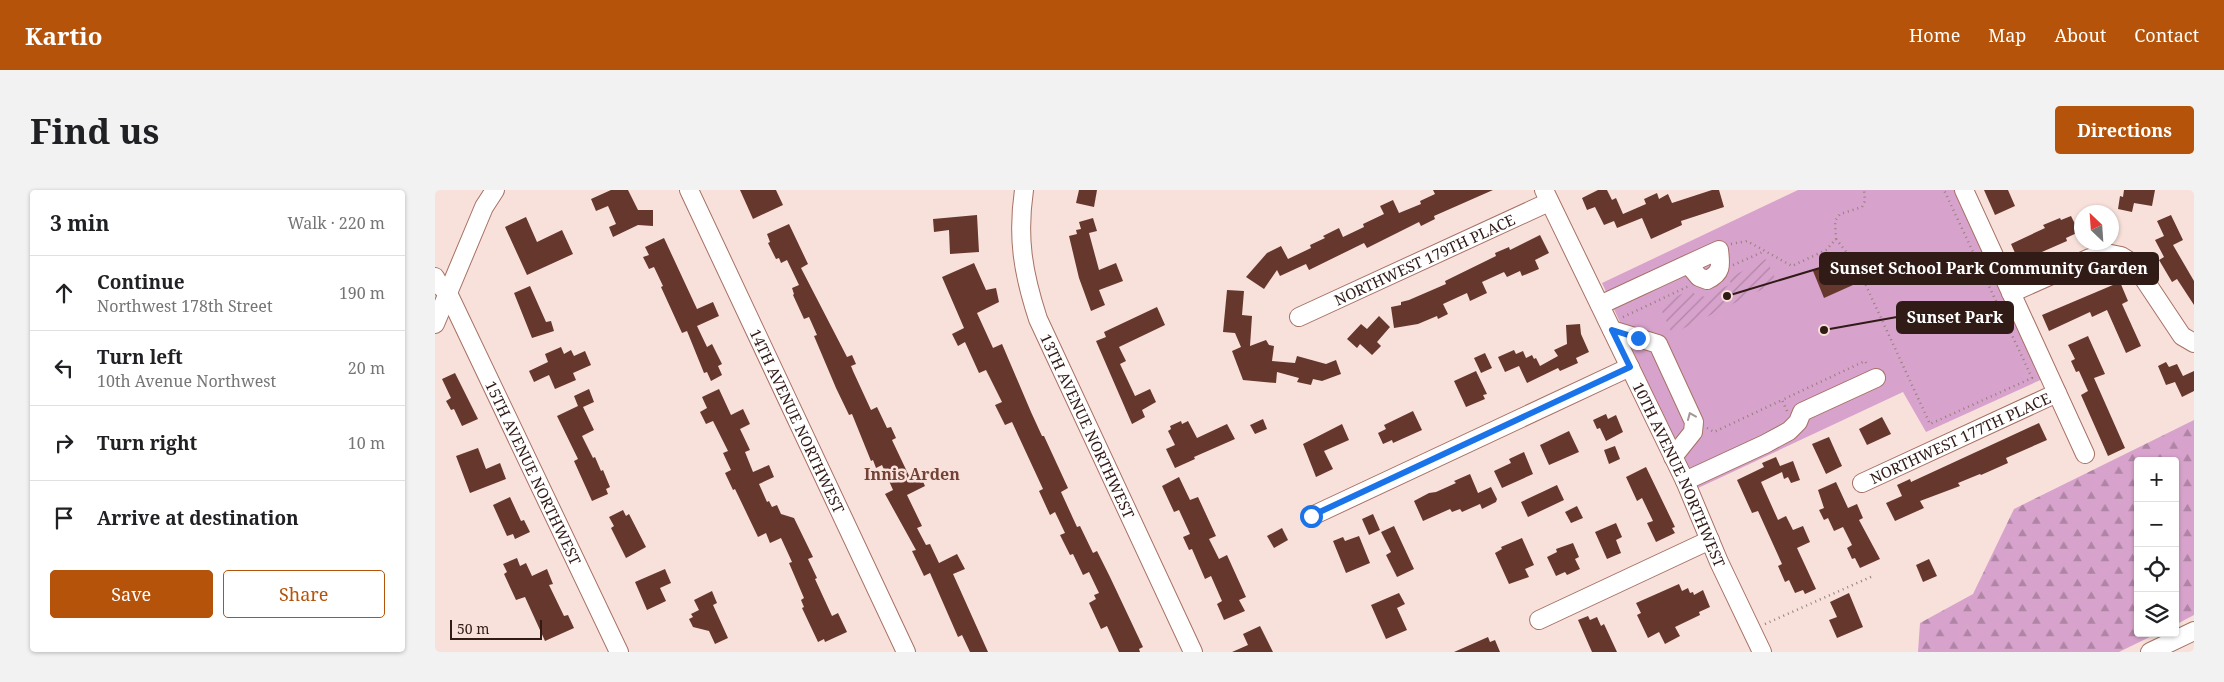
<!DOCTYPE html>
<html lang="en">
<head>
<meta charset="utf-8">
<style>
	body { margin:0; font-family:"Noto Serif",serif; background:#f2f2f2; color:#202124 }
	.controls { position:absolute; right:15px; bottom:15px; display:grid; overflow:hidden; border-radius:5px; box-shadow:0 1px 4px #0004 }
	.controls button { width:45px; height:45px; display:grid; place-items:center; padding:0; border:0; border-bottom:1px solid #e0e0e0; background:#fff; color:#202124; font:25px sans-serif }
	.compass { position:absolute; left:1639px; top:15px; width:45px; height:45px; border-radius:50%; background:#fff; box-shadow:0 1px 4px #0004; rotate:335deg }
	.scale { position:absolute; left:15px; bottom:12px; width:92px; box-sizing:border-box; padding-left:5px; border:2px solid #301b16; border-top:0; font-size:14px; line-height:18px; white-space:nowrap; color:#301b16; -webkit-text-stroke:4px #f9e1db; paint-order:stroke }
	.stop { position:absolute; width:15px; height:15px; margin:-11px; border:4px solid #1a73e8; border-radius:50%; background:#fff }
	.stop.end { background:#1a73e8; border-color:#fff; box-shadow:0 1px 5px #0008 }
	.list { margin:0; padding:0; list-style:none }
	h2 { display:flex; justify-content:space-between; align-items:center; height:65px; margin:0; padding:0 20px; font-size:21px }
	h2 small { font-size:16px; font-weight:400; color:#757577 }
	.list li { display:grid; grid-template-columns:32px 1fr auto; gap:15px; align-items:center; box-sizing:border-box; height:75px; padding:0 20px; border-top:1px solid #e0e0e0 }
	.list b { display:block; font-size:19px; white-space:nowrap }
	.list p { margin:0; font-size:16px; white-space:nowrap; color:#757577 }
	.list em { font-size:16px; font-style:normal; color:#757577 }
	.actions { display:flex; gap:10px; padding:15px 20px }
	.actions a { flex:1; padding:11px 0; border:1px solid #b45309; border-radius:5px; text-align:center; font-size:18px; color:#b45309 }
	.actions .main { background:#b45309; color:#fff }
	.icon { flex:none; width:28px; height:28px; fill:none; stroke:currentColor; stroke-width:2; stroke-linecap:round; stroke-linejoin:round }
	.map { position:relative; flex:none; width:1759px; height:462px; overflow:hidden; border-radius:5px }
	header { display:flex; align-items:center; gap:30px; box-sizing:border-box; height:70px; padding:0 25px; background:#b45309; color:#fff }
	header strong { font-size:24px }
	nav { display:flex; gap:28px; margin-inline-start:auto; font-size:18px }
	.intro { display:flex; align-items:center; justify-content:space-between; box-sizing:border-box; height:120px; padding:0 30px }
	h1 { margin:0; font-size:35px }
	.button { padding:12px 22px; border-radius:5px; background:#b45309; color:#fff; font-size:18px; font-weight:700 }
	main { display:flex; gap:30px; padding:0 30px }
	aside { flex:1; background:#fff; border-radius:5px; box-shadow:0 1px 4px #0004 }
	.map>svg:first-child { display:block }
	.green { fill:#d7a3cc }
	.forest { fill:url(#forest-firs) }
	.garden { fill:url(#garden-furrows) }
	.building { fill:#66372c }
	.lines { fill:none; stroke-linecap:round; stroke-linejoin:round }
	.minor-casing { stroke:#a67164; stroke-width:20 }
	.path { stroke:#967f7a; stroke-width:2.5; stroke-dasharray:1 4; stroke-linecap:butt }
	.minor { stroke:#fff; stroke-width:18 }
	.oneway { stroke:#a29896 }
	.route { stroke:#1a73e8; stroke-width:6 }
	.labels { text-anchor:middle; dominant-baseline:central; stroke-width:5; stroke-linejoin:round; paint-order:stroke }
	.street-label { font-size:15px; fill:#301b16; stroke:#f9e1db }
	.neighbourhood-label { font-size:16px; font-weight:bold; fill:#724236; stroke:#f9e1db }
	.leader { fill:none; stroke:#301b16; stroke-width:2 }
	.callout-dot { fill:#301b16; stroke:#f9e1db; stroke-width:2 }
	.callout { fill:#301b16; stroke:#301b16; stroke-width:2 }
	.callout-label { font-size:16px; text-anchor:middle; font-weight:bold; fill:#fff }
</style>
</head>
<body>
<header>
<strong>Kartio</strong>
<nav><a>Home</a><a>Map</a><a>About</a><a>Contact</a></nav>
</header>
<div class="intro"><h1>Find us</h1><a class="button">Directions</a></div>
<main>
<aside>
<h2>3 min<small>Walk · 220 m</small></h2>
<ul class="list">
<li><svg class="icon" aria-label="ahead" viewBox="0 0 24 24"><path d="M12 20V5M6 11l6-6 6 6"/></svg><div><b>Continue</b><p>Northwest 178th Street</p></div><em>190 m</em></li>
<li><svg class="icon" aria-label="left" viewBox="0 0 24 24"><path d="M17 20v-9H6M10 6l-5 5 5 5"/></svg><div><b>Turn left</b><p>10th Avenue Northwest</p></div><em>20 m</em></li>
<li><svg class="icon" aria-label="right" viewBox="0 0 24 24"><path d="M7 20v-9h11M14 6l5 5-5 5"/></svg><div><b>Turn right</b></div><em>10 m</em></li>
<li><svg class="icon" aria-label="arrive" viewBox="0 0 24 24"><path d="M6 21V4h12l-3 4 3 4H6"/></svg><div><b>Arrive at destination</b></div></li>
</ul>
<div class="actions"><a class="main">Save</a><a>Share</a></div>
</aside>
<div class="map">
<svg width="1759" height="462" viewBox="0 0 1759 462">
	<defs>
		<pattern id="forest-firs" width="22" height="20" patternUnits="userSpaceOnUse" patternTransform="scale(1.25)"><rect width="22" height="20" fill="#d7a3cc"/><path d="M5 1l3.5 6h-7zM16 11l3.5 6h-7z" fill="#af84a5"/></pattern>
		<pattern id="garden-furrows" width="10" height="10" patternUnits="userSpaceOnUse" patternTransform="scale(1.25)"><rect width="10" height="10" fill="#d7a3cc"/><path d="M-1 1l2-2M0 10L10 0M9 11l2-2" fill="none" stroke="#af84a5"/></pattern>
	</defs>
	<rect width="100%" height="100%" fill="#f9e1db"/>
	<polygon class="green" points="1363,0 1526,0 1612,187 1491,242 1468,202 1261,299 1167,93"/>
	<polygon class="forest" points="1759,230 1759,425 1740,435 1740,271 1703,271 1703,443 1723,443 1684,462 1483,462 1485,433 1538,404 1579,319"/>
	<polygon class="garden" points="1331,69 1342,92 1237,144 1224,115 1257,99 1260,105 1266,103 1269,107 1296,94 1294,88"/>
	<g class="building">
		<polygon points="176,0 193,0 203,20 218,20 218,36 203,35 178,47 174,37 181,34 173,16 161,21 156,9"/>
		<polygon points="305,0 341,0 348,15 318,29"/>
		<polygon points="644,0 662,0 659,17 641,13"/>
		<polygon points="998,0 1058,0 999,26 1000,29 986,36 984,32 932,58 929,53 874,80 871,74 845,86 842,80 829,99 811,87 832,63 846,56 853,69 876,58 875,55 890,48 888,46 904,38 908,47 929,37 928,34 949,24 945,16 958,10 964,23 986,14 985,11 1000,4"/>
		<polygon points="1163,0 1172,0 1177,10 1181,8 1188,24 1211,14 1209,9 1222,3 1224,9 1233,4 1237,13 1277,0 1284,0 1289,17 1246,31 1247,35 1216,49 1207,28 1182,38 1179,31 1169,35 1160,17 1152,20 1147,8"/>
		<polygon points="1549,0 1573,0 1580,16 1560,25"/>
		<polygon points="1689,0 1720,0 1717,16 1699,13 1697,22 1683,19 1685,6 1688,7"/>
		<polygon points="542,25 544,62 515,64 514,40 499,42 498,29"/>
		<polygon points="1736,25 1748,50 1738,55 1759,91 1759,115 1742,89 1737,92 1724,70 1729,67 1720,50 1729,46 1722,31"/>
		<polygon points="1636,26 1644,42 1631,48 1632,51 1584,72 1576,54 1610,38 1608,35 1625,28 1626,30"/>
		<polygon points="91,27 102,52 127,40 138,64 92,85 70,37"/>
		<polygon points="658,28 662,41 654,43 664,80 681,73 688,91 664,100 670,115 656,121 644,88 634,46 642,44 641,40 646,39 644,32"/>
		<polygon points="354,34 373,74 366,78 412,167 417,165 421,174 416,176 418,181 436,220 442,217 452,238 456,237 461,248 457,250 475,288 484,283 490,296 472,305 487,336 482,338 491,355 495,354 504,373 522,364 530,379 518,384 553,462 535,462 527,445 523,447 495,383 489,386 477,361 481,360 450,304 458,300 447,275 441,278 438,270 436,271 417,224 414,225 401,198 379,146 382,145 374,127 369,129 358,105 359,104 357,98 364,95 352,70 346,73 344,68 341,69 333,53 335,52 332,44"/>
		<polygon points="1105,45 1114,63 1100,70 1104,79 1087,86 1085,81 1072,87 1069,82 1047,92 1052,103 1035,111 1032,103 1008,114 1013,124 1003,129 1002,126 983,134 959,138 956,117 966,115 966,112 974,110 1011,94 1010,91 1061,66 1060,63 1074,57 1075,60"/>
		<polygon points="229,48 262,119 278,112 284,126 262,136 272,157 277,154 287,174 283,176 287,185 276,191 272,182 269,183 252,141 247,143 226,97 228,96 219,77 214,79 208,67 214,65 210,57"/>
		<polygon points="1406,68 1418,95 1389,108 1378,81"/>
		<polygon points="539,73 551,100 561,98 564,112 542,123 558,158 567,154 596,222 607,246 609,246 633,298 626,302 642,337 645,336 658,363 662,361 675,387 708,457 704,459 705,462 684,462 672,436 666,439 654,413 661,409 659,405 664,403 654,382 648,385 638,364 635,365 625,345 630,343 620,322 615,325 604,301 608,299 577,232 570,235 560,215 567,212 551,180 544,183 530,152 523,156 517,144 529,138 507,87"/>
		<polygon points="1685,92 1693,111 1687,114 1706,156 1691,163 1672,120 1657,127 1655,122 1614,141 1607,125"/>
		<polygon points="95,96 111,132 116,131 119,141 97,148 79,103"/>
		<polygon points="792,100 809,101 807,125 817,126 815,156 831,150 834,155 839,156 837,171 860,173 862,166 891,174 901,170 906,184 887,191 878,189 876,195 862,192 864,188 842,182 841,193 808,190 797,161 806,157 800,143 788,142"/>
		<polygon points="722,117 730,135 684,157 691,171 685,174 700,206 715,199 721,212 707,220 710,227 697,234 661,151 671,147 669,142"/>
		<polygon points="944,126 955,137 942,152 946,156 937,165 925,154 922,158 912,149 926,134 932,139"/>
		<polygon points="1145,134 1146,144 1154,162 1141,168 1143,173 1125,181 1123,178 1092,193 1084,176 1070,182 1063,167 1079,160 1081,164 1088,161 1091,168 1097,165 1099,169 1101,168 1105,176 1123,166 1119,160 1132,154 1131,135"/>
		<polygon points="1653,146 1670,184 1659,188 1690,258 1673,266 1646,205 1653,201 1644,181 1641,182 1636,171 1640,169 1633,155"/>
		<polygon points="126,157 129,164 136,160 139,166 150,161 156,175 138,183 141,190 120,199 114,185 99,192 94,181 113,172 110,164"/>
		<polygon points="1050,163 1057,178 1046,183 1039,168"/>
		<polygon points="1731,172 1734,177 1742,174 1748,186 1759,181 1759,201 1747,207 1740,192 1731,195 1723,176"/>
		<polygon points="1041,181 1052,204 1048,205 1050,209 1031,217 1019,191"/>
		<polygon points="20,183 43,229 27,236 19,219 16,220 11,211 16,208 7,189"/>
		<polygon points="154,199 159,212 148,217 159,240 147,246 158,268 160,267 166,281 168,280 175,297 171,299 173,304 157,311 139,271 143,269 122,226 143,216 139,206"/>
		<polygon points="284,199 296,225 308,219 315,234 305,239 315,260 310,262 318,282 334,275 339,287 324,294 332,312 334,311 337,317 342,315 346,324 359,328 378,367 373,369 382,388 380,389 397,426 403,423 412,442 390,452 389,449 383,452 367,418 369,417 366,410 369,408 354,373 357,372 346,348 335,353 331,343 323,347 300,299 298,300 290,283 296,280 288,263 293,261 278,231 271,234 265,222 272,218 267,207"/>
		<polygon points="978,221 987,240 958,253 957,250 948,254 943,243 951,239 949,235"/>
		<polygon points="1171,224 1173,229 1181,225 1188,242 1171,251 1165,238 1162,239 1158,230"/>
		<polygon points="1447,227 1456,244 1432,255 1424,239"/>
		<polygon points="828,229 832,239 820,244 815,235"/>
		<polygon points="746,231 747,234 753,231 762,248 792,234 800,249 759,267 760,269 740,278 731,259 740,255 733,241 736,239 735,236"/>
		<polygon points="1604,233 1612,250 1571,268 1573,273 1546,285 1545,284 1523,293 1525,296 1485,311 1489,318 1460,331 1451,313 1467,306 1462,295 1475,289 1476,292"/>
		<polygon points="907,234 914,250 889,261 898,279 881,287 868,254"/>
		<polygon points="1134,241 1144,262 1114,275 1105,255"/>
		<polygon points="1394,247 1407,276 1391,284 1377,254"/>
		<polygon points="1180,256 1185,269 1174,274 1169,260"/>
		<polygon points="43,258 51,279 65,273 71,289 35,303 21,266"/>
		<polygon points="1089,262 1098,284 1067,298 1059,281 1076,273 1074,269"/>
		<polygon points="1341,267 1345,276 1358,271 1365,290 1356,293 1353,287 1349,289 1347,282 1326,292 1343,330 1351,326 1358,340 1368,336 1375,352 1362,358 1381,399 1370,404 1368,400 1360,403 1354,390 1350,392 1343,376 1347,374 1323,321 1317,323 1302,290 1329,277 1327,273"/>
		<polygon points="1211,277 1240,337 1237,338 1240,343 1221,352 1212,333 1218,331 1207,308 1202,311 1191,287"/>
		<polygon points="1035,284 1043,303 1056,297 1062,309 1061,312 1047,319 1045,314 1027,322 1025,319 1017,322 1015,319 988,331 979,311 994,303 1001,302 1021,293 1019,291"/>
		<polygon points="744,287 755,310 763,307 781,346 774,349 784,369 792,365 811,407 804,410 810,421 789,430 782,414 787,411 776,386 770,389 757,359 754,360 748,347 755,344 744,320 739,322 727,296"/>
		<polygon points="1401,292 1413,318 1422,314 1428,328 1424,330 1445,369 1425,378 1420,368 1417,369 1412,358 1417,355 1408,337 1399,341 1393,328 1389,330 1384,320 1389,318 1383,300"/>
		<polygon points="1122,295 1129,310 1093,327 1086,312"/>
		<polygon points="75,307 86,331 89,330 95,342 80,349 78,344 72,346 58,315"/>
		<polygon points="1142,316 1148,328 1136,333 1130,322"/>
		<polygon points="188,320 191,326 194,324 211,357 191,368 176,338 179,336 174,327"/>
		<polygon points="938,324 945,340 934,345 927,329"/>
		<polygon points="1181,333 1187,347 1181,350 1186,363 1172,369 1160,342"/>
		<polygon points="959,336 979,379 962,387 951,365 956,362 946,342"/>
		<polygon points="847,338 853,350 839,358 832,346"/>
		<polygon points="924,346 935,373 911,383 898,351 908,347 910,351"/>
		<polygon points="1087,348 1099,375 1090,379 1094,387 1074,394 1060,363 1067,359 1066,357"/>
		<polygon points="1138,353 1144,367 1140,369 1145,379 1132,385 1130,382 1121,386 1112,367 1122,362 1121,359"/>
		<polygon points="82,368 85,376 91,373 97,386 112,379 118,394 114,395 129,426 133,425 139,438 110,451 90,407 81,410 69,384 72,382 68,374"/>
		<polygon points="1494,369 1502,386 1488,392 1481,375"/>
		<polygon points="230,379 236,393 225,398 231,411 212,420 200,392"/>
		<polygon points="1244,394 1247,401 1253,398 1255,403 1258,402 1259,405 1268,400 1275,417 1264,422 1265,425 1240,437 1245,446 1230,454 1224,442 1213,448 1202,425 1206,423 1201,413"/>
		<polygon points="277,401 282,413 278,415 293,448 280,454 274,441 258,437 254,429 258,427 256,424 264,420 259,410"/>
		<polygon points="964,403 970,414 962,418 972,440 951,449 936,415"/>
		<polygon points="1414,403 1428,437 1402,448 1394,430 1402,427 1395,412"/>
		<polygon points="1153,426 1155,430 1162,427 1166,436 1169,434 1182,462 1157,462 1143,430"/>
		<polygon points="825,436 838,462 797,462 813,455 808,444"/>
		<polygon points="1053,447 1055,452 1060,450 1065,462 1019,462"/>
	</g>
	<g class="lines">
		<g class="minor-casing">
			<g id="minor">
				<path id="s1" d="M254,0L471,462"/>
				<path id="s2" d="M589,0C582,48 588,83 603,129L758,462"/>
				<path id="s3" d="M1109,0L1250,291L1284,372L1327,462"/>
				<polyline points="1529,0 1650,264"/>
				<path id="s4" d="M0,87L5,96L13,103L184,462"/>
				<polyline points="1576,103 1655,68 1671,63 1686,66 1699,74 1747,146 1759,153"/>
				<path d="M1165,115C1204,97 1244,78 1284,60C1286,76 1287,83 1272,90L1264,87L1253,74"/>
				<path id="s5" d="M864,127L1114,12"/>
				<polyline points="0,134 49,17 60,0"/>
				<polyline points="1177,140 1223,154 1259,232 1258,242 1238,267"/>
				<polyline points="1250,291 1330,254 1354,241 1363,232 1367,222 1441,188"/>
				<path id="s6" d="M1427,293L1622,203"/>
				<polyline points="877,326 1195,177"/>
				<polyline points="1104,430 1275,350"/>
				<polyline points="1715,462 1759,441"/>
			</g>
		</g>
		<g class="path">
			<polyline points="1401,49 1421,74 1495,234 1597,188 1509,0"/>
			<polyline points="1296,54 1312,51 1357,76 1391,60 1401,49 1400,31 1405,24 1427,17 1430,11 1429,0"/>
			<polyline points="1298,75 1330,61"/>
			<polyline points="1188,127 1254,96"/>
			<polyline points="1352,221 1347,210 1430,171 1433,176"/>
			<polyline points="1272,238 1279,242 1347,210"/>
			<polyline points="1330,434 1438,386"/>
		</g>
		<use href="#minor" class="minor"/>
	</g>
	<defs><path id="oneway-chevron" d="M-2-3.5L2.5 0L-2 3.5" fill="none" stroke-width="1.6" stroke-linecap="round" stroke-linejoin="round" transform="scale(1.25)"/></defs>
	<use class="oneway" href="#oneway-chevron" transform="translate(1256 226) rotate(-113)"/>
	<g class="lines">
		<polyline class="route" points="876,326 1195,177 1177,140 1203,148"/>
	</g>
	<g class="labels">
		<g class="street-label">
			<text stroke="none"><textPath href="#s5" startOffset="138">NORTHWEST 179TH PLACE</textPath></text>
			<text stroke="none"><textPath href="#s1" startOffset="255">14TH AVENUE NORTHWEST</textPath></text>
			<text stroke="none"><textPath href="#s2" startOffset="249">13TH AVENUE NORTHWEST</textPath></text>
			<text stroke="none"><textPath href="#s6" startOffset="108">NORTHWEST 177TH PLACE</textPath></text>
			<text stroke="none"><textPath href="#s4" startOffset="220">15TH AVENUE NORTHWEST</textPath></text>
			<text stroke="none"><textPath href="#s3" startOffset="315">10TH AVENUE NORTHWEST</textPath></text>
		</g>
		<g class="neighbourhood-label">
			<text x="477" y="284">Innis Arden</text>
		</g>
	</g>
	<path class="leader" d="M1292 106L1385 78M1389 140L1462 127"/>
	<g class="callout-dot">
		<circle cx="1292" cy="106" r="5"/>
		<circle cx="1389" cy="140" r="5"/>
	</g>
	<g class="callout">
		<rect x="1385" y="63" width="338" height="31" rx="5"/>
		<rect x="1462" y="112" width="116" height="31" rx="5"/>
	</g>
	<g class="callout-label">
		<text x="1554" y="84">Sunset School Park Community Garden</text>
		<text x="1520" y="133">Sunset Park</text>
	</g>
</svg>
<div class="controls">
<button>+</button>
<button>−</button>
<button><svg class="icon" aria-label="locate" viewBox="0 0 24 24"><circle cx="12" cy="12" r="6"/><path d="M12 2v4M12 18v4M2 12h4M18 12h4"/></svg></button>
<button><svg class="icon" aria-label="layers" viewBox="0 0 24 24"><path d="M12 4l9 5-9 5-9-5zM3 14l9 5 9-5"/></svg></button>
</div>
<svg class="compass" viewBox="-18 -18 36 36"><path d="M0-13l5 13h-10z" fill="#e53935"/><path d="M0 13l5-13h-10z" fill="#757577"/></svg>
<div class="scale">50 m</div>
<div class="stop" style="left:876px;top:326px"></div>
<div class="stop end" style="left:1203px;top:148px"></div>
</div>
</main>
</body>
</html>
